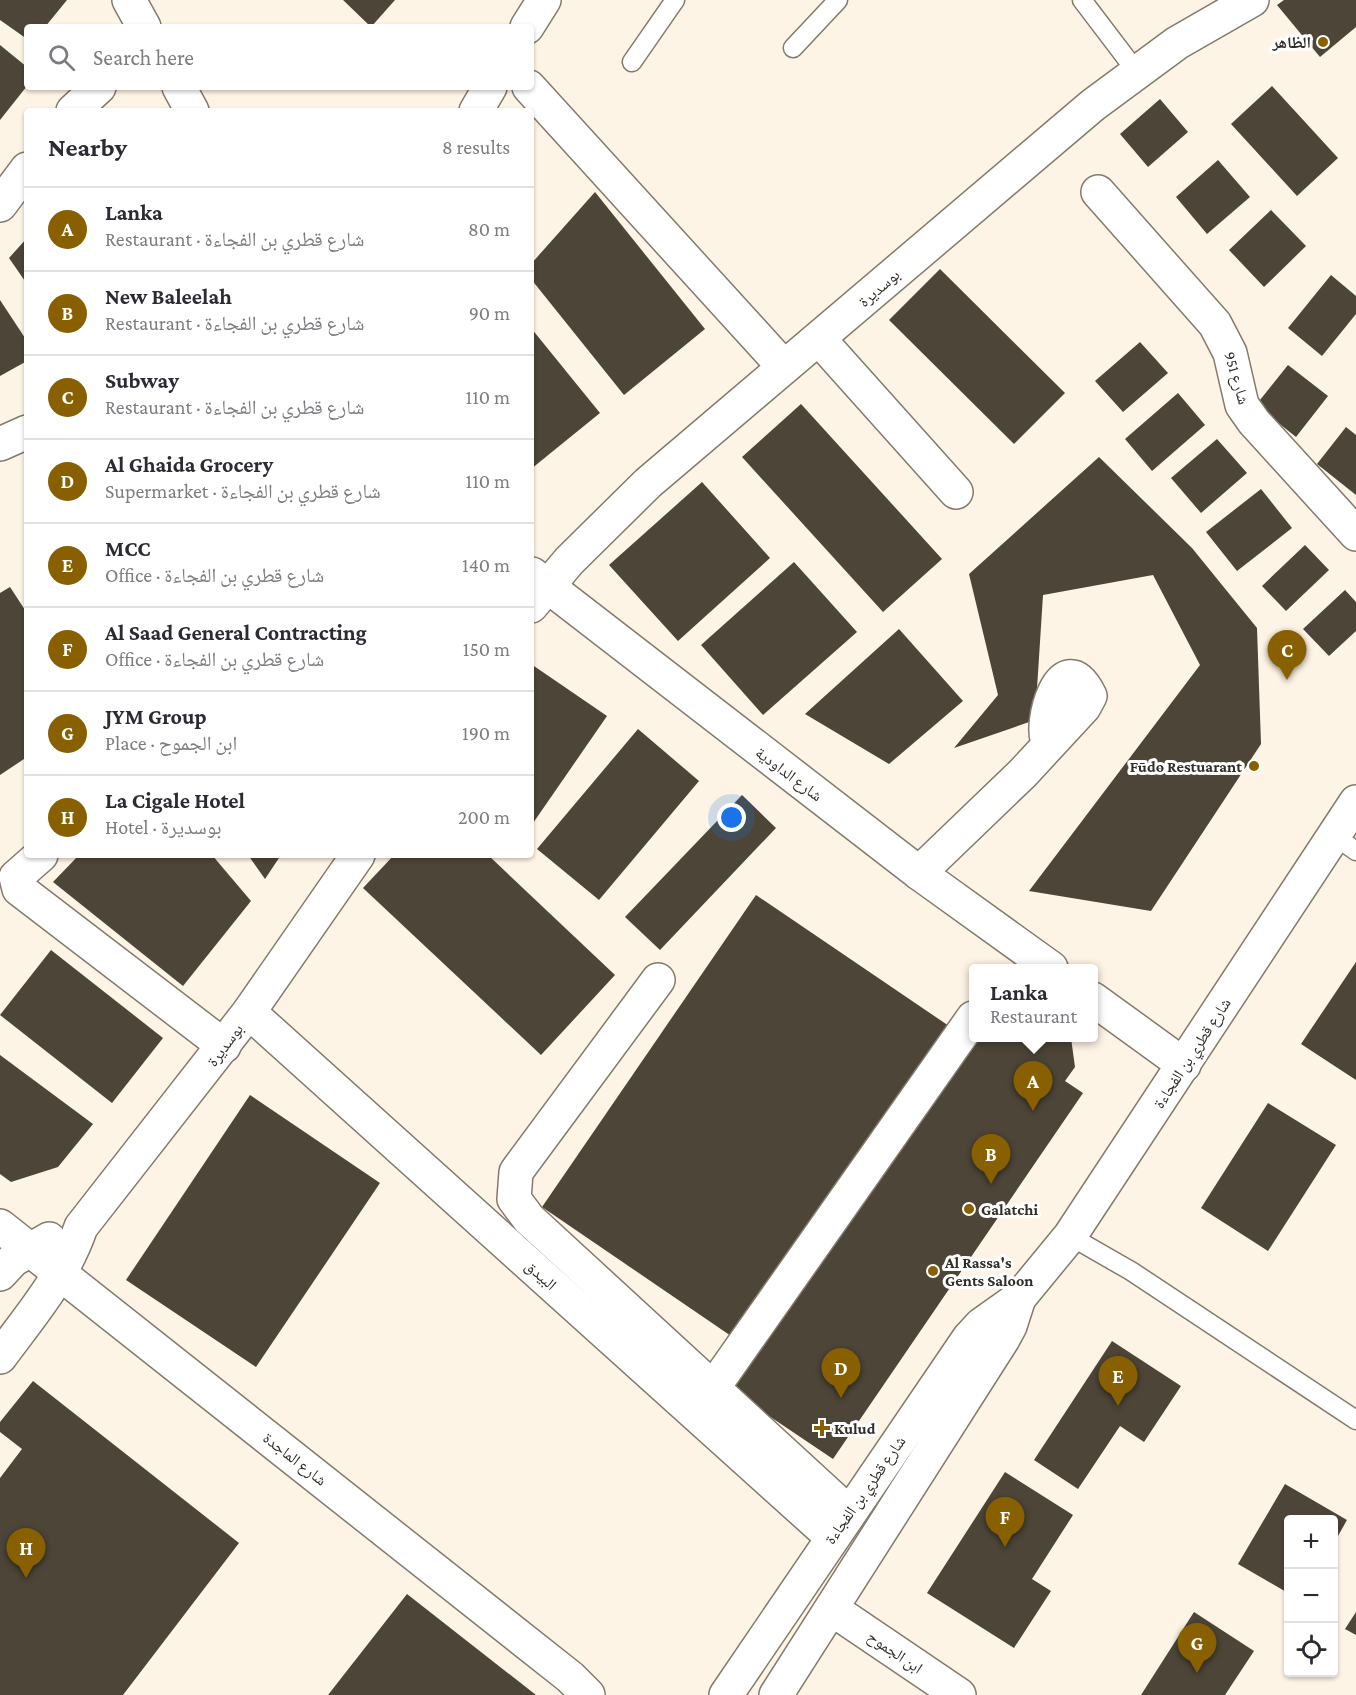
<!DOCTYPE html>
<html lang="en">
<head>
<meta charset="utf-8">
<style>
	body { margin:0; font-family:"Crimson Pro","Noto Naskh Arabic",serif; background:#f2f2f3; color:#2b2b33 }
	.controls { position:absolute; right:18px; bottom:18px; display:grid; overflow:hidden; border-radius:6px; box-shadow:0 2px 4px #0004 }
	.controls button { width:54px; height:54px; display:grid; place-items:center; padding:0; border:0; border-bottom:2px solid #e1e1e2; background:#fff; color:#2b2b33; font:30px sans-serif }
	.you { position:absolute; left:732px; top:818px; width:21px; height:21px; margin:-15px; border:4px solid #fff; border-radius:50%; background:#1a73e8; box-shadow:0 0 0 9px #1a73e833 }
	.badge { display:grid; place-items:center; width:39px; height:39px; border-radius:50%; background:#896000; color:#fff; font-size:20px; font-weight:700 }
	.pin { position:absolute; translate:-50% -50px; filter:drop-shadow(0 2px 3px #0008) }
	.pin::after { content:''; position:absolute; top:32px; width:21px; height:18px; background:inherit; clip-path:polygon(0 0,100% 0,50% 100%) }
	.popup { position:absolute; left:969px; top:964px; width:129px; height:78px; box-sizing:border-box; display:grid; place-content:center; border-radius:6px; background:#fff; filter:drop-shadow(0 2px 4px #0005); font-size:20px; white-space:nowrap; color:#7c7c81 }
	.popup b { font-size:22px; color:#2b2b33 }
	.popup::after { content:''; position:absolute; left:50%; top:100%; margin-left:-12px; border:12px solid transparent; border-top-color:#fff }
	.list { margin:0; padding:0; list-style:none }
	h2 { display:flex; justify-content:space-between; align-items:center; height:78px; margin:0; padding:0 24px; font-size:26px }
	h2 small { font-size:20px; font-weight:400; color:#7c7c81 }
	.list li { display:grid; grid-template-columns:39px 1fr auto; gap:18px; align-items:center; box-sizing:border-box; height:84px; padding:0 24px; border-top:2px solid #e1e1e2 }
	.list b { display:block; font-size:22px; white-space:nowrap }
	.list p { margin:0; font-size:20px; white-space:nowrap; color:#7c7c81 }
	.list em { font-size:20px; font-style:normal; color:#7c7c81 }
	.icon { flex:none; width:33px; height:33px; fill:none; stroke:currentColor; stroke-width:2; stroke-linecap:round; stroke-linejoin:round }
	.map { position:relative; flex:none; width:1356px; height:1695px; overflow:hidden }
	.search { position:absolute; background:#fff; box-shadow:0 2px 4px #0004; left:24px; top:24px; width:510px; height:66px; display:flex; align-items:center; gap:15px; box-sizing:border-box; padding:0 21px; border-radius:6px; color:#7c7c81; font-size:22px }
	.panel { position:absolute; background:#fff; box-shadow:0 2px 4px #0004; left:24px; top:108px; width:510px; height:750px; border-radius:6px }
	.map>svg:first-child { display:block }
	.building { fill:#4d4538 }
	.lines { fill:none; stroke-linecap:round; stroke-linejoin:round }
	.service-casing { stroke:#837a6c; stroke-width:21 }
	.minor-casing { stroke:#837a6c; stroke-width:36 }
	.tertiary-casing { stroke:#837a6c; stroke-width:36 }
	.service { stroke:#fff; stroke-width:18 }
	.minor { stroke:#fff; stroke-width:33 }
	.tertiary { stroke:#fff; stroke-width:33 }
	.poi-dot { fill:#896000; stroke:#fff; stroke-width:2 }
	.labels { text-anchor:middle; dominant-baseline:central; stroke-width:6; stroke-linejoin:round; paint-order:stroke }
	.poi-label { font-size:16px; font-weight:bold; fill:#312d27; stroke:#fff; text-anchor:start }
	.street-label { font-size:16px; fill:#312d27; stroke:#fff }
</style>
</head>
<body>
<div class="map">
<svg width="1356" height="1695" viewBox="0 0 1356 1695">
	<rect width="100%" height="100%" fill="#fef4e5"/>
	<g class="building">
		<polygon points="0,0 67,0 45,27 27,27 27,39 0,20"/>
		<polygon points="343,0 395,0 371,27"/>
		<polygon points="1284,0 1356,0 1356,27 1320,57 1277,5"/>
		<polygon points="0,45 27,67 27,86 0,120"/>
		<polygon points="1272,86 1338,158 1297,196 1231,124"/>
		<polygon points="1160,99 1188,132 1148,167 1120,134"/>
		<polygon points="1218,160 1250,197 1207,234 1176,197"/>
		<polygon points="595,192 705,329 624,395 531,279 531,264"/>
		<polygon points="1271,210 1306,246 1264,287 1229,250"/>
		<polygon points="27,238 27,284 9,258"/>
		<polygon points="940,269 1065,393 1014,444 889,320"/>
		<polygon points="1331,275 1356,296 1356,314 1322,356 1288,328"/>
		<polygon points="0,300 27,341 27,361 0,376"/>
		<polygon points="531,328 600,413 531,469"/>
		<polygon points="1140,342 1168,373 1123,412 1095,381"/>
		<polygon points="1288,365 1328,396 1296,437 1256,405"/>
		<polygon points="1178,393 1205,425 1152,471 1125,439"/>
		<polygon points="801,404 942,559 883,612 742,457"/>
		<polygon points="1346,427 1356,435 1356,495 1317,464"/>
		<polygon points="1217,439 1247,473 1201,513 1171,478"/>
		<polygon points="1099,457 1192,548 1257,628 1261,744 1151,911 1029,891 1200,665 1153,575 1043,595 1035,720 954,748 998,695 969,574"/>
		<polygon points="702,482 770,558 678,641 609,565"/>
		<polygon points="1261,489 1292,528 1237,571 1206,532"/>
		<polygon points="1305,545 1329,570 1286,611 1262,586"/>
		<polygon points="794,562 857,632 763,715 701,645"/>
		<polygon points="10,587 27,613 27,757 0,775 0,593"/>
		<polygon points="1345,590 1356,602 1356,631 1329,656 1303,629"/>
		<polygon points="899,629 963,701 889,764 805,714"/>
		<polygon points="531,664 607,716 531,826"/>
		<polygon points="638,729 699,781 599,900 537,849"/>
		<polygon points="742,795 776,828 660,950 625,917"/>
		<polygon points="79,855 212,855 251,901 183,986 53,882"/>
		<polygon points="248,855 281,855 265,879"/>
		<polygon points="394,855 488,855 615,975 541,1055 363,888"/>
		<polygon points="756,895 949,1026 734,1338 542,1207"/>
		<polygon points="51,950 163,1038 112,1103 0,1015"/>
		<polygon points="1356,962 1356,1080 1301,1044"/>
		<polygon points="973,1038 1071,1038 1075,1067 1065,1081 1083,1093 833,1459 732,1391"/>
		<polygon points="0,1055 93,1124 58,1167 11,1182 0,1174"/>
		<polygon points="250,1095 380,1183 256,1367 126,1280"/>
		<polygon points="1268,1103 1336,1145 1268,1251 1201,1208"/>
		<polygon points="1112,1341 1181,1386 1144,1442 1120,1426 1078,1489 1034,1460"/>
		<polygon points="33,1381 239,1543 123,1695 0,1695 0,1478 22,1449 0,1432 0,1422"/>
		<polygon points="1005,1472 1073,1515 1032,1579 1051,1591 1014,1648 927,1593"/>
		<polygon points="1285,1484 1347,1520 1334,1543 1334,1520 1288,1520 1288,1593 1238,1564"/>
		<polygon points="407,1594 536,1695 328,1695"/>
		<polygon points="1194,1612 1254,1651 1225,1695 1141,1695"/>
		<polygon points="1356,1612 1356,1635 1345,1629"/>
	</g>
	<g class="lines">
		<g class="service-casing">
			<g id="service">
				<polyline points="1082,0 1136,71"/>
				<polyline points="793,48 838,0"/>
				<polyline points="632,62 675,0"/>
				<polyline points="1333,835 1356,851"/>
				<polyline points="1070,1236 1131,1271 1356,1420"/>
			</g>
		</g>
		<g class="minor-casing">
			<g id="minor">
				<polyline points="129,0 144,27"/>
				<polyline points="527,27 544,0"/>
				<polyline points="179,87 192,111"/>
				<polyline points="529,87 784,367"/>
				<polyline points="73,111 99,87"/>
				<polyline points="476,111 490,87"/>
				<polyline points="1098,192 1215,324 1230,353 1242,405 1254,422 1356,534"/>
				<polyline points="0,205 27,169"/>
				<polyline points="819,339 956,492"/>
				<polyline points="0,444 27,432"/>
				<polyline points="532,574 919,873 1051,968"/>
				<polyline points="531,606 569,561 648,483 1093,105 1177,43 1252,0"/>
				<polyline points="41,855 16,877 19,889 224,1046"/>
				<path d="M919,873L1023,773L1084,707L1090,696C1062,638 1037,728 1049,743"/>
				<polyline points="658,980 516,1172 514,1199 529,1219 849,1513"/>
				<polyline points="1093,999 1184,1065"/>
				<polyline points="249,1012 832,1537"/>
				<polyline points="0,1226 570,1677 588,1695"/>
				<polyline points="0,1274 13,1260 49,1239"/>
				<path d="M0,1357C31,1315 64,1277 81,1227L249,1012L358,855"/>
				<polyline points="713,1388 973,1018"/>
				<polyline points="832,1609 959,1695"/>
			</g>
		</g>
		<g class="tertiary-casing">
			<g id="tertiary">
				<polyline points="726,1695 969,1338 981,1325 1019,1298 1070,1236 1356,802"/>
				<polyline points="776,1695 1003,1339 1010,1326 1019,1298"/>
			</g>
		</g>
		<use href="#service" class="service"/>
		<use href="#minor" class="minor"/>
		<use href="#tertiary" class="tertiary"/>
	</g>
	<g class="poi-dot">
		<circle cx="1323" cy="42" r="6"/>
		<circle cx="1254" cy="766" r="6"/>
		<circle cx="969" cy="1209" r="6"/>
		<circle cx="933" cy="1271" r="6"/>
		<path d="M819 1419h6v6h6v6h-6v6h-6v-6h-6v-6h6z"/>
	</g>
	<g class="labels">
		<g class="poi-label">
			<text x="1311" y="42" text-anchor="end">الظاهر</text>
			<text x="1242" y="766" text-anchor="end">Fūdo Restuarant</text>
			<text x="981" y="1209">Galatchi</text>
			<text x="945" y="1262">Al Rassa's<tspan x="945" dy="18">Gents Saloon</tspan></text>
			<text x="834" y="1428">Kulud</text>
		</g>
		<g class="street-label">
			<text transform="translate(879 288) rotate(-41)">بوسديرة</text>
			<text transform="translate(1237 378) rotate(74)">شارع 951</text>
			<text transform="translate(789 774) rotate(37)">شارع الداودية</text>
			<text transform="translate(225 1045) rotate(-53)">بوسديرة</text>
			<text transform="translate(1192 1053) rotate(-57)">شارع قطري بن الفجاءة</text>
			<text transform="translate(541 1275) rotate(42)">البيدق</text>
			<text transform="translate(295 1459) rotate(38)">شارع الماجدة</text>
			<text transform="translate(865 1490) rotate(-55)">شارع قطري بن الفجاءة</text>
			<text transform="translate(895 1652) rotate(34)">ابن الجموح</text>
		</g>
	</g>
</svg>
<div class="controls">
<button>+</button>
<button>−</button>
<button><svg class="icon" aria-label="locate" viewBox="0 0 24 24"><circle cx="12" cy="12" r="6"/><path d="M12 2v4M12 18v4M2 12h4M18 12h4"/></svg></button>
</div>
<div class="you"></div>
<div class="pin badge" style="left:1033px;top:1111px">A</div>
<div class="popup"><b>Lanka</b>Restaurant</div>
<div class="pin badge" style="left:991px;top:1184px">B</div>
<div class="pin badge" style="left:1287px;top:680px">C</div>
<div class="pin badge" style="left:841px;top:1398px">D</div>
<div class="pin badge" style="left:1118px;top:1406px">E</div>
<div class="pin badge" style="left:1005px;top:1547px">F</div>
<div class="pin badge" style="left:1197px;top:1673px">G</div>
<div class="pin badge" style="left:26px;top:1578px">H</div>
<div class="search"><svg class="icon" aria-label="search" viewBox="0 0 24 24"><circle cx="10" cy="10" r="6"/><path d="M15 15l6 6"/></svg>Search here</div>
<section class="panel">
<h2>Nearby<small>8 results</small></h2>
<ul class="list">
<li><span class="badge">A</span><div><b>Lanka</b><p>Restaurant · شارع قطري بن الفجاءة</p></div><em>80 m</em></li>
<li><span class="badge">B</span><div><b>New Baleelah</b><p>Restaurant · شارع قطري بن الفجاءة</p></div><em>90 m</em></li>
<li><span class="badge">C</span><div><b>Subway</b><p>Restaurant · شارع قطري بن الفجاءة</p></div><em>110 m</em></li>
<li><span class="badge">D</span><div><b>Al Ghaida Grocery</b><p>Supermarket · شارع قطري بن الفجاءة</p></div><em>110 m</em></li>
<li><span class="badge">E</span><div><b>MCC</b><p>Office · شارع قطري بن الفجاءة</p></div><em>140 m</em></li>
<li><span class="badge">F</span><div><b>Al Saad General Contracting</b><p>Office · شارع قطري بن الفجاءة</p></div><em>150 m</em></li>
<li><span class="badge">G</span><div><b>JYM Group</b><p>Place · ابن الجموح</p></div><em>190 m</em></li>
<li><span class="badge">H</span><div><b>La Cigale Hotel</b><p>Hotel · بوسديرة</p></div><em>200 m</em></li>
</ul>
</section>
</div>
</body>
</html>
